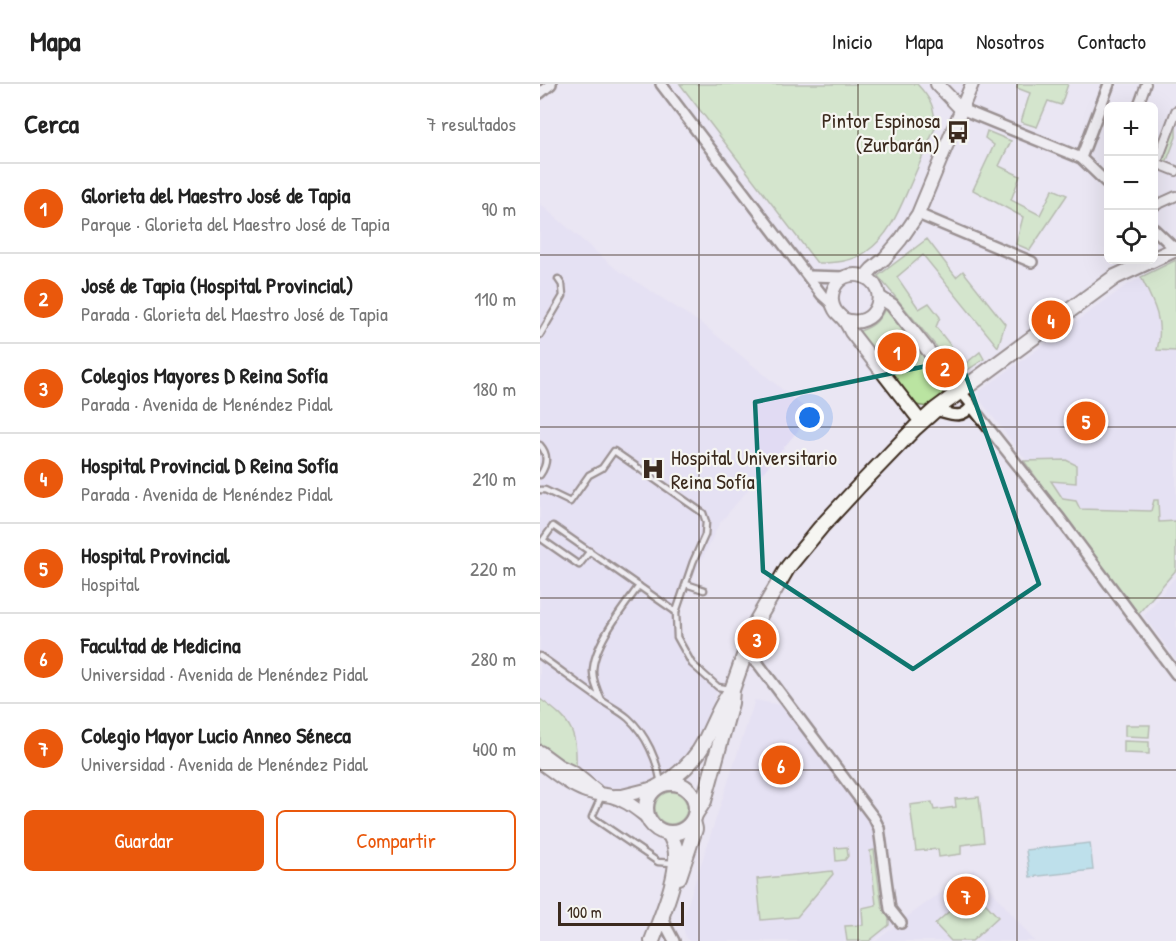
<!DOCTYPE html>
<html lang="es">
<head>
<meta charset="utf-8">
<style>
	body { margin:0; font-family:"Patrick Hand",sans-serif; background:#f2f2f2; color:#222 }
	.controls { position:absolute; right:18px; top:18px; display:grid; overflow:hidden; border-radius:9px; box-shadow:0 6px 24px #0002 }
	.controls button { width:54px; height:54px; display:grid; place-items:center; padding:0; border:0; border-bottom:2px solid #e0e0e0; background:#fff; color:#222; font:30px sans-serif }
	.scale { position:absolute; left:18px; bottom:15px; width:126px; box-sizing:border-box; padding-left:6px; border:3px solid #3b2a1e; border-top:0; font-size:16px; line-height:21px; white-space:nowrap; color:#3b2a1e; -webkit-text-stroke:4px #f6f6f2; paint-order:stroke }
	.you { position:absolute; left:270px; top:334px; width:21px; height:21px; margin:-15px; border:4px solid #fff; border-radius:50%; background:#1a73e8; box-shadow:0 0 0 9px #1a73e833 }
	.badge { display:grid; place-items:center; width:39px; height:39px; border-radius:50%; background:#ea580c; color:#fff; font-size:20px; font-weight:700 }
	.pin { position:absolute; translate:-50% -50%; border:3px solid #fff; box-shadow:0 2px 6px #0006 }
	.list { margin:0; padding:0; list-style:none }
	h2 { display:flex; justify-content:space-between; align-items:center; height:78px; margin:0; padding:0 24px; font-size:26px }
	h2 small { font-size:20px; font-weight:400; color:#767676 }
	.list li { display:grid; grid-template-columns:39px 1fr auto; gap:18px; align-items:center; box-sizing:border-box; height:90px; padding:0 24px; border-top:2px solid #e0e0e0 }
	.list b { display:block; font-size:22px; white-space:nowrap }
	.list p { margin:0; font-size:20px; white-space:nowrap; color:#767676 }
	.list em { font-size:20px; font-style:normal; color:#767676 }
	.actions { display:flex; gap:12px; padding:18px 24px }
	.actions a { flex:1; padding:14px 0; border:2px solid #ea580c; border-radius:9px; text-align:center; font-size:21px; color:#ea580c }
	.actions .main { background:#ea580c; color:#fff }
	.icon { flex:none; width:33px; height:33px; fill:none; stroke:currentColor; stroke-width:2; stroke-linecap:round; stroke-linejoin:round }
	.map { position:relative; flex:none; width:636px; height:857px; overflow:hidden }
	header { display:flex; align-items:center; gap:36px; box-sizing:border-box; height:84px; padding:0 30px; background:#fff; border-bottom:2px solid #e0e0e0 }
	header strong { font-size:28px }
	nav { display:flex; gap:33px; margin-inline-start:auto; font-size:21px }
	main { display:flex }
	aside { flex:1; background:#fff }
	.map>svg:first-child { display:block }
	.built { fill:#e1dbf3 }
	.green { fill:#bae4a1; stroke:#7a8760; stroke-width:1.5 }
	.water { fill:#89dae3; stroke:#6a9494; stroke-width:1.5 }
	.lines { fill:none; stroke-linecap:round; stroke-linejoin:round }
	.service-casing { stroke:#3b2a1e; stroke-width:9 }
	.pedestrian-casing { stroke:#3b2a1e; stroke-width:12 }
	.minor-casing { stroke:#3b2a1e; stroke-width:14 }
	.tertiary-casing { stroke:#3b2a1e; stroke-width:16 }
	.secondary-casing { stroke:#3b2a1e; stroke-width:18 }
	.service { stroke:#f6f6f2; stroke-width:4.5 }
	.pedestrian { stroke:#f6f6f2; stroke-width:8 }
	.minor { stroke:#f6f6f2; stroke-width:9 }
	.tertiary { stroke:#f6f6f2; stroke-width:12 }
	.secondary { stroke:#f6f6f2; stroke-width:14 }
	.marked { fill:none; stroke:#0f766e; stroke-width:4.5; stroke-linejoin:round }
	.grid { fill:none; stroke:#3b2a1e; stroke-width:1.5; stroke-opacity:0.55 }
	.labels { text-anchor:middle; dominant-baseline:central; stroke-width:4.5; stroke-linejoin:round; paint-order:stroke }
	.poi-label { font-size:21px; fill:#3b2a1e; stroke:#f6f6f2; text-anchor:end }
</style>
</head>
<body>
<header>
<strong>Mapa</strong>
<nav><a>Inicio</a><a>Mapa</a><a>Nosotros</a><a>Contacto</a></nav>
</header>
<main>
<aside>
<h2>Cerca<small>7 resultados</small></h2>
<ul class="list">
<li><span class="badge">1</span><div><b>Glorieta del Maestro José de Tapia</b><p>Parque · Glorieta del Maestro José de Tapia</p></div><em>90 m</em></li>
<li><span class="badge">2</span><div><b>José de Tapia (Hospital Provincial)</b><p>Parada · Glorieta del Maestro José de Tapia</p></div><em>110 m</em></li>
<li><span class="badge">3</span><div><b>Colegios Mayores D Reina Sofía</b><p>Parada · Avenida de Menéndez Pidal</p></div><em>180 m</em></li>
<li><span class="badge">4</span><div><b>Hospital Provincial D Reina Sofía</b><p>Parada · Avenida de Menéndez Pidal</p></div><em>210 m</em></li>
<li><span class="badge">5</span><div><b>Hospital Provincial</b><p>Hospital</p></div><em>220 m</em></li>
<li><span class="badge">6</span><div><b>Facultad de Medicina</b><p>Universidad · Avenida de Menéndez Pidal</p></div><em>280 m</em></li>
<li><span class="badge">7</span><div><b>Colegio Mayor Lucio Anneo Séneca</b><p>Universidad · Avenida de Menéndez Pidal</p></div><em>400 m</em></li>
</ul>
<div class="actions"><a class="main">Guardar</a><a>Compartir</a></div>
</aside>
<div class="map">
<svg width="636" height="857" viewBox="0 0 636 857">
	<rect width="100%" height="100%" fill="#eae6f3"/>
	<filter id="ink" filterUnits="userSpaceOnUse"><feTurbulence type="fractalNoise" baseFrequency=".0167" numOctaves="2"/><feDisplacementMap in="SourceGraphic" scale="12" xChannelSelector="R" yChannelSelector="G"/><feConvolveMatrix kernelMatrix="1 2 1 2 8 2 1 2 1" color-interpolation-filters="sRGB"/></filter>
	<g filter="url(#ink)">
		<g class="built">
			<polygon points="0,120 75,184 165,242 272,330 179,440 136,528 137,554 152,580 178,603 165,644 146,673 125,691 105,700 83,706 70,705 53,699 0,658"/>
			<polygon points="636,178 636,489 602,527 440,316 440,307 587,201"/>
			<polygon points="636,492 636,575 604,532"/>
			<polygon points="215,616 245,622 332,740 342,826 354,840 333,857 150,857 146,855 142,838"/>
			<polygon points="434,785 494,857 336,857 360,838"/>
		</g>
		<g class="green">
			<path d="M140,0H377C391,15 395,23 395,44C387,62 379,81 371,99C360,124 350,152 326,168C312,178 294,179 277,179Z"/>
			<polygon points="478,0 528,0 521,21 508,17 497,43 481,38 490,9 477,4"/>
			<polygon points="636,37 636,53 626,79 621,76"/>
			<polygon points="447,47 471,57 459,82 480,92 471,116 500,131 513,105 527,111 490,166 476,160 483,133 433,106 454,61 445,54"/>
			<polygon points="387,155 416,193 423,187 465,240 458,263 383,171 357,193 379,225 389,219 400,233 396,243 425,280 440,268 444,275 420,291 338,192"/>
			<path d="M636,176V267L617,266C625,239 613,217 601,193Z"/>
			<path d="M345,225L401,293C409,313 394,328 374,320L317,248C332,243 338,239 345,225Z"/>
			<polygon points="526,376 536,381 536,399 511,397 523,415 536,417 540,425 611,427 614,416 618,416 619,438 636,437 636,486 597,531 484,377"/>
			<path d="M0,615C34,639 37,648 36,688L0,661Z"/>
			<polygon points="585,641 610,641 609,653 585,652"/>
			<polygon points="584,657 609,658 609,670 584,669"/>
			<circle cx="131" cy="724" r="16"/>
			<polygon points="439,713 444,758 421,761 421,770 399,773 398,765 376,767 370,721 392,718 394,726 416,723 415,715"/>
			<polygon points="307,763 308,772 305,776 296,777 295,764"/>
			<polygon points="334,766 342,823 349,834 349,841 329,857 307,857 305,842 323,841 322,824 336,821 330,767"/>
			<polygon points="292,787 293,790 257,833 221,836 217,795"/>
			<polygon points="433,806 458,833 432,857 411,857 395,840"/>
		</g>
		<polygon class="water" points="550,759 553,786 490,793 486,766"/>
		<g class="lines">
			<g class="service-casing">
				<g id="service">
					<polyline points="0,251 23,212 22,201 18,195"/>
					<path d="M0,361C9,371 7,381 0,391"/>
					<polyline points="0,406 5,406 30,418 49,391 62,384 74,367 163,429 166,438 165,451 153,478 136,528 137,553 152,580 178,603 190,605"/>
					<polyline points="50,467 39,481 3,456 13,442 136,528"/>
					<polyline points="146,500 164,506"/>
					<path d="M0,572C19,585 38,600 57,613C67,621 79,626 88,634C106,650 118,677 121,701"/>
					<path d="M61,615C57,606 53,597 53,588C53,561 83,524 99,502"/>
					<polyline points="62,711 52,733 118,778 133,779"/>
				</g>
			</g>
			<g class="pedestrian-casing">
				<g id="pedestrian">
					<polyline points="598,22 606,0"/>
					<polyline points="616,79 636,87"/>
					<polyline points="614,86 636,27"/>
					<polyline points="614,122 636,112"/>
				</g>
			</g>
			<g class="minor-casing">
				<g id="minor">
					<polyline points="121,0 282,211 293,221"/>
					<polyline points="0,9 11,0"/>
					<polyline points="421,25 541,74 568,100"/>
					<polyline points="541,74 569,0"/>
					<polyline points="378,130 492,178"/>
					<polyline points="614,145 635,165"/>
					<polyline points="269,192 304,193"/>
					<polyline points="431,322 518,432 636,590"/>
					<path d="M395,326C409,329 422,337 431,322L430,319L421,308"/>
					<polyline points="204,571 217,578 334,734 339,744 350,825 361,839"/>
					<polyline points="123,829 126,842 134,857"/>
				</g>
			</g>
			<g class="tertiary-casing">
				<g id="tertiary">
					<polyline points="397,0 421,25"/>
					<polyline points="325,193 332,185 344,175 361,155 378,130 432,0"/>
					<polyline points="339,213 352,221 421,308"/>
					<path d="M303,235C337,249 353,202 322,192C315,190 306,191 300,196C292,203 289,216 295,226C297,230 301,232 304,236C307,240 309,244 311,248L381,338"/>
					<polyline points="0,668 19,682 34,689 56,707"/>
					<path d="M0,678C14,688 27,700 43,706C52,710 61,710 71,712C86,716 95,724 107,733"/>
					<polyline points="75,712 82,712 118,703"/>
				</g>
			</g>
			<g class="secondary-casing">
				<g id="secondary">
					<polyline points="614,175 636,165"/>
					<circle cx="131" cy="724" r="25"/>
					<path d="M126,699C142,688 156,675 165,657C173,641 179,625 189,610"/>
					<polyline points="156,729 164,717 191,619 192,606 216,538 248,483 281,443 319,402 375,344 395,326 575,193 612,176"/>
					<polyline points="139,793 155,745 153,737"/>
					<path d="M112,857C121,833 141,789 135,763C134,759 131,754 130,750"/>
				</g>
			</g>
			<use href="#service" class="service"/>
			<use href="#pedestrian" class="pedestrian"/>
			<use href="#minor" class="minor"/>
			<use href="#tertiary" class="tertiary"/>
			<use href="#secondary" class="secondary"/>
		</g>
	</g>
	<path d="M0 0H636V857H0ZM420,275L499,500L373,585L223,487L215,318Z" fill="#eae6f3" fill-opacity=".55" fill-rule="evenodd"/>
	<path class="marked" d="M420,275L499,500L373,585L223,487L215,318Z"/>
	<path class="grid" d="M159,0V857M318,0V857M477,0V857M0,171H568M614,171H636M0,343H636M0,514H636M0,686H636"/>
	<defs>
		<g id="bus-bare" transform="scale(1.8)"><path d="M-5-6H5V4H4V6H2V4H-2V6H-4V4H-5ZM-3.5-4V0h7V-4ZM-3.5 1.2v1.5H-2V1.2ZM2 1.2v1.5H3.5V1.2Z" fill="#3b2a1e" stroke="#f6f6f2" stroke-width="2.5" paint-order="stroke"/></g>
		<g id="hospital-bare" transform="scale(1.8)"><path d="M-5-5h3v3.5h4V-5h3V5h-3V1.5h-4V5h-3Z" fill="#3b2a1e" stroke="#f6f6f2" stroke-width="2.5" paint-order="stroke"/></g>
	</defs>
	<g fill-rule="evenodd">
		<use href="#bus-bare" x="418" y="48"/>
		<use href="#hospital-bare" x="113" y="385"/>
	</g>
	<g class="labels">
		<g class="poi-label">
			<text x="400" y="36">Pintor Espinosa<tspan x="400" dy="24">(Zurbarán)</tspan></text>
			<text x="131" y="373" text-anchor="start">Hospital Universitario<tspan x="131" dy="24">Reina Sofía</tspan></text>
		</g>
	</g>
</svg>
<div class="controls">
<button>+</button>
<button>−</button>
<button><svg class="icon" aria-label="locate" viewBox="0 0 24 24"><circle cx="12" cy="12" r="6"/><path d="M12 2v4M12 18v4M2 12h4M18 12h4"/></svg></button>
</div>
<div class="scale">100 m</div>
<div class="you"></div>
<div class="pin badge" style="left:357px;top:268px">1</div>
<div class="pin badge" style="left:405px;top:284px">2</div>
<div class="pin badge" style="left:217px;top:555px">3</div>
<div class="pin badge" style="left:511px;top:236px">4</div>
<div class="pin badge" style="left:546px;top:337px">5</div>
<div class="pin badge" style="left:241px;top:681px">6</div>
<div class="pin badge" style="left:426px;top:812px">7</div>
</div>
</main>
</body>
</html>
